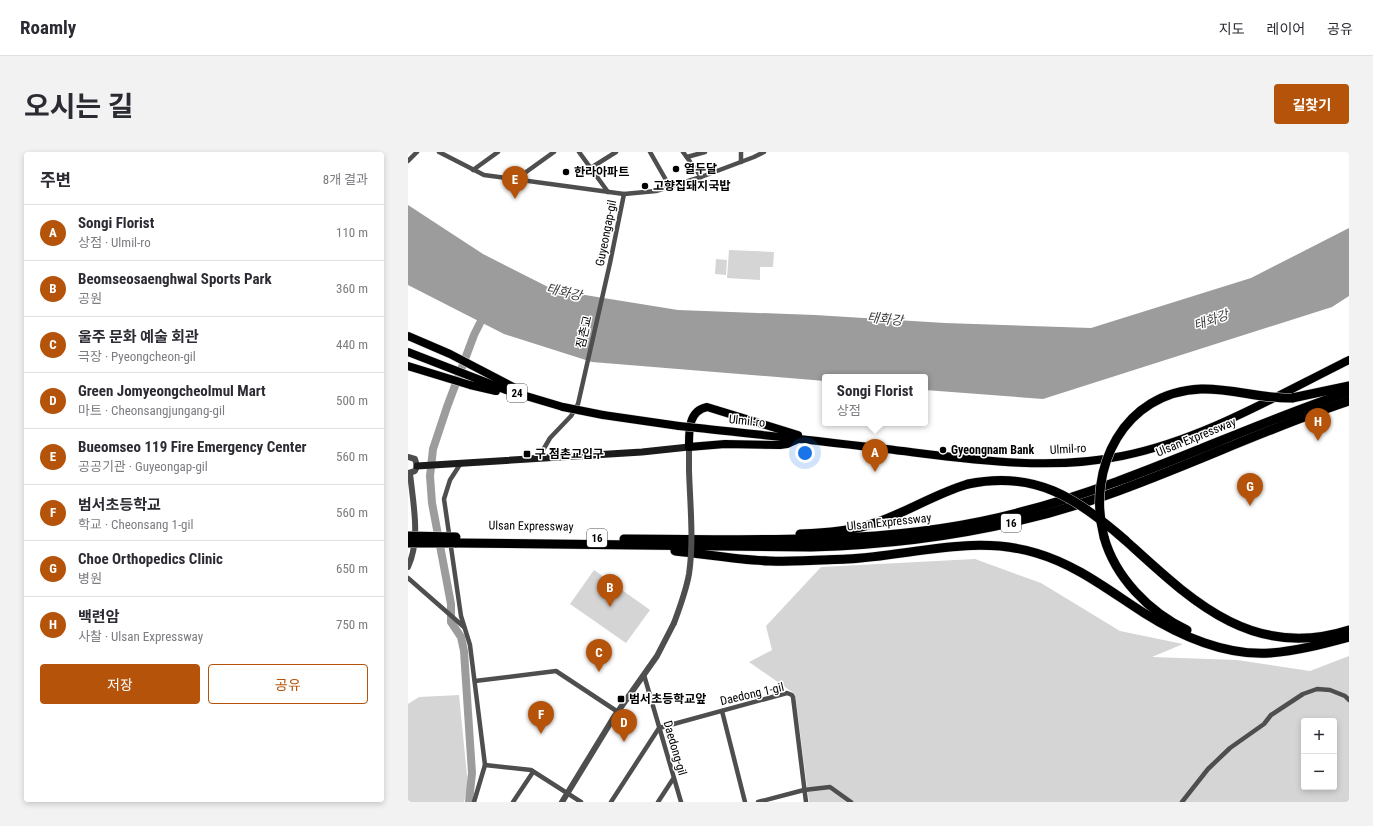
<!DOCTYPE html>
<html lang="ko">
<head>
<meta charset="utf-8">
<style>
	body { margin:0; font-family:"Roboto Condensed","Noto Sans KR",sans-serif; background:#f2f2f3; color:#2b2b33 }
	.controls { position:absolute; right:12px; bottom:12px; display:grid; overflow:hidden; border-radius:4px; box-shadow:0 2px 6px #0003 }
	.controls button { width:36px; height:36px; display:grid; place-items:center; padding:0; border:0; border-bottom:1px solid #e1e1e2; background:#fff; color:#2b2b33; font:20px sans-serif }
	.you { position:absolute; left:397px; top:301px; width:14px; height:14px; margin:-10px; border:3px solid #fff; border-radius:50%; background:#1a73e8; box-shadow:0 0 0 6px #1a73e833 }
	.badge { display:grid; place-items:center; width:26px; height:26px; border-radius:50%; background:#b45309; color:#fff; font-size:13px; font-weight:700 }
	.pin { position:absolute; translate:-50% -33px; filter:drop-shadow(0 1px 2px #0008) }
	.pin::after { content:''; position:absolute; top:21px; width:14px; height:12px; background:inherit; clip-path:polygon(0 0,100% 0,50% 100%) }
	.popup { position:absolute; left:414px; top:222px; width:106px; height:52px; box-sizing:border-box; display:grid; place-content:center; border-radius:4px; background:#fff; filter:drop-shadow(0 1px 3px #0005); font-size:13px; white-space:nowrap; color:#7c7c81 }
	.popup b { font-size:15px; color:#2b2b33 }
	.popup::after { content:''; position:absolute; left:50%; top:100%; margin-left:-8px; border:8px solid transparent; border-top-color:#fff }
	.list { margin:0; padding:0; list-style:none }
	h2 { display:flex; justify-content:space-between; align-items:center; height:52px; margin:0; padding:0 16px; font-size:17px }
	h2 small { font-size:13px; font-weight:400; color:#7c7c81 }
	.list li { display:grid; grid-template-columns:26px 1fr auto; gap:12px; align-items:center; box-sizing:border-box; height:56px; padding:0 16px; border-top:1px solid #e1e1e2 }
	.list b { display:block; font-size:15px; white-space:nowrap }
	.list p { margin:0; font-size:13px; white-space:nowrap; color:#7c7c81 }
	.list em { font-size:13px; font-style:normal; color:#7c7c81 }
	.actions { display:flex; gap:8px; padding:12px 16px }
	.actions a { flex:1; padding:9px 0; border:1px solid #b45309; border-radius:4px; text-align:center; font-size:14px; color:#b45309 }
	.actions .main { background:#b45309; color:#fff }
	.map { position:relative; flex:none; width:941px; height:650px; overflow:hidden; border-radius:4px }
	header { display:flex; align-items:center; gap:24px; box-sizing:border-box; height:56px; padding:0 20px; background:#fff; border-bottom:1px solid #e1e1e2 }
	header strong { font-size:19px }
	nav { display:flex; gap:22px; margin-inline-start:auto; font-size:14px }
	.intro { display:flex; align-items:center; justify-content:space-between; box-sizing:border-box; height:96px; padding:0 24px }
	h1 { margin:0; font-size:28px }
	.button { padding:10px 18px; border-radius:4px; background:#b45309; color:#fff; font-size:14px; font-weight:700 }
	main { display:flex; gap:24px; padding:0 24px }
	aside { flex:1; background:#fff; border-radius:4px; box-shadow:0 2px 6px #0003 }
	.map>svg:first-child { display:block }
	.green { fill:#d5d5d5; fill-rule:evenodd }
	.water { fill:#9c9c9c }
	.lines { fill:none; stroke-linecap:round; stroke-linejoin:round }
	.river { stroke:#9c9c9c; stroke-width:8 }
	.primary-casing { stroke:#dbdbdb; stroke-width:9 }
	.motorway-casing { stroke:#dbdbdb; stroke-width:10 }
	.minor { stroke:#4e4e4e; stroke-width:4.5 }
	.tertiary { stroke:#4e4e4e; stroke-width:6 }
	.secondary { stroke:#1b1b1b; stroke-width:7 }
	.primary { stroke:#000; stroke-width:8 }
	.motorway { stroke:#000; stroke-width:9 }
	.primary-bridge-casing { stroke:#dbdbdb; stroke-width:9; stroke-linecap:butt }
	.motorway-bridge-casing { stroke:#dbdbdb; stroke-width:10; stroke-linecap:butt }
	.tertiary-bridge { stroke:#4e4e4e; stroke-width:6 }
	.primary-bridge { stroke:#000; stroke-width:8 }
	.motorway-bridge { stroke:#000; stroke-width:9 }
	.poi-dot { fill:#000; stroke:#fff; stroke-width:1.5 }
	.labels { text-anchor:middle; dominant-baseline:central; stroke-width:3; stroke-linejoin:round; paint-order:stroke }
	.shield { fill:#fff; stroke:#4c4c4c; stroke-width:1 }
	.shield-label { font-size:11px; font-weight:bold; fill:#000 }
	.poi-label { font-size:12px; font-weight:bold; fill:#000; stroke:#fff; text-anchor:start }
	.street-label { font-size:12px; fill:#000; stroke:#fff }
	.water-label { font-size:13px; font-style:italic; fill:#3d3d3d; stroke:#fff }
</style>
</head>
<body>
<header>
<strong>Roamly</strong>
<nav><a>지도</a><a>레이어</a><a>공유</a></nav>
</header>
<div class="intro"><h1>오시는 길</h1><a class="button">길찾기</a></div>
<main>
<aside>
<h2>주변<small>8개 결과</small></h2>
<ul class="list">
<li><span class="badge">A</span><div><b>Songi Florist</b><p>상점 · Ulmil-ro</p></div><em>110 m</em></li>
<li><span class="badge">B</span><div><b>Beomseosaenghwal Sports Park</b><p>공원</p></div><em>360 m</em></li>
<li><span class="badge">C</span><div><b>울주 문화 예술 회관</b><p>극장 · Pyeongcheon-gil</p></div><em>440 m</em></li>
<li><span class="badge">D</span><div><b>Green Jomyeongcheolmul Mart</b><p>마트 · Cheonsangjungang-gil</p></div><em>500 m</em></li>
<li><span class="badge">E</span><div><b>Bueomseo 119 Fire Emergency Center</b><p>공공기관 · Guyeongap-gil</p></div><em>560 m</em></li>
<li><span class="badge">F</span><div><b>범서초등학교</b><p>학교 · Cheonsang 1-gil</p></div><em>560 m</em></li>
<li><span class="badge">G</span><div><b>Choe Orthopedics Clinic</b><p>병원</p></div><em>650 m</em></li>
<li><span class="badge">H</span><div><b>백련암</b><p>사찰 · Ulsan Expressway</p></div><em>750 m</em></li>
</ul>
<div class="actions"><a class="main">저장</a><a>공유</a></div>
</aside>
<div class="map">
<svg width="941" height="650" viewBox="0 0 941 650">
	<rect width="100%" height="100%" fill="#fff"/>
	<g class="green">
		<polygon points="321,98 366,100 365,115 352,115 352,128 319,126"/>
		<polygon points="308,107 319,108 318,123 307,122"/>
		<path d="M567,407L633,431L712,479L775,492L744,505L829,508L902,519L941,504V650H401L387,542L341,510L364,498L358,474L413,415ZM896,569H926V635H896Z"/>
		<polygon points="186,418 242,458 218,491 162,452"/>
		<polygon points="51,543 60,633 56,650 0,650 0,552 11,545"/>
	</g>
	<polygon class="water" points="0,53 75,102 146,138 270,158 407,163 537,171 683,176 843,126 941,76 941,144 924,155 635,247 517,238 517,225 417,225 417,229 184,210 96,182 0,133"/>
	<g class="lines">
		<polyline class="river" points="61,650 64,621 56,499 53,485 43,470 43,452 24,351 22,324 25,297 39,255 66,183 77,161"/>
		<g class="primary-casing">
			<g id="primary">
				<polyline points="0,184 42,202 109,237"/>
				<polyline points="0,200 98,238 155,255"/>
				<polyline points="0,214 62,233 88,239"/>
				<polyline points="195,263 271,274"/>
				<path d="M290,276C353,283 415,289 478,297C554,306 638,320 714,304C794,288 868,244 941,208"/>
				<path d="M390,287L379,292L372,293L317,292L281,295C281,279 280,259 299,255L390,283"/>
			</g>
		</g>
		<g class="motorway-casing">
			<g id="motorway">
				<polyline points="884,246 941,234"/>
				<path d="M392,382C419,381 445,379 470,370C501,359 529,341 560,332"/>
				<path d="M696,385C707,425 741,460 779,478"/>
				<path d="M216,387C348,387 480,395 609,361C724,332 829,277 941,240"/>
				<path d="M717,388C783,448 844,509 941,478"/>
				<path d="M48,391L403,395C504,392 603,377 699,343C781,314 859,276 941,249"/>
				<path d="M267,399C298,402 330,408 362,409C387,410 414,408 439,407C502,404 566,382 628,401C669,413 700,438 736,461C772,484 818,504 862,501C889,499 915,492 941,485"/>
			</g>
		</g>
		<g class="minor">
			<polyline points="31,0 76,23 216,42 248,39 293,25 346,5 356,0"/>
			<polyline points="171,0 200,40"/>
			<polyline points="242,0 262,35"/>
			<polyline points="275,0 293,25"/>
			<polyline points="333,0 333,10"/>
			<polyline points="279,5 297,0"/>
			<polyline points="0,9 9,0"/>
			<polyline points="181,17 208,0"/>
			<polyline points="65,18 90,0"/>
			<polyline points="107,28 146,0"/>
			<polyline points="131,305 142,286 163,264 170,252 202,111 216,42"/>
			<polyline points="53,311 42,328 36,347 53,464 62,493 77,613 66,650"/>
			<polyline points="0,426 56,475"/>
			<polyline points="236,523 273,650"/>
			<polyline points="67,529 148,519 210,560"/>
			<polyline points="314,559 337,650"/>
			<polyline points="77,613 123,618 173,650"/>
			<polyline points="105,650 125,620"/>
			<polyline points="203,650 251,576 379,541 384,543 385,545 398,650"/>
			<polyline points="250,650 265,627"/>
			<polyline points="350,650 396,638 422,635 443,650"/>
			<polyline points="774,650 800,617 822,596 856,572 863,563 895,542 909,537 922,538 937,544 941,548"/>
		</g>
		<g class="tertiary">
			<polyline points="0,305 7,307 9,314 7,319 0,321"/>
			<polyline points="281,318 281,295"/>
			<path d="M0,415C13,387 5,351 2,321"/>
			<polyline points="154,650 206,565 249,504 266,471"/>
		</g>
		<polyline class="secondary" points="9,314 234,300 281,295"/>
		<use href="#primary" class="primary"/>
		<use href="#motorway" class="motorway"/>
		<g class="primary-bridge-casing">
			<g id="primary-bridge">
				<polyline points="155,255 195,263"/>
				<polyline points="271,274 290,276"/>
			</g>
		</g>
		<g class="motorway-bridge-casing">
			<g id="motorway-bridge">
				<path d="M560,332C627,318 669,346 717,388"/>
				<polyline points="0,384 48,385"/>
				<path d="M696,385C678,316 716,240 793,237C824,236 853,247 884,246"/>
				<polyline points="0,391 47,391"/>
			</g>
		</g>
		<path class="tertiary-bridge" d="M266,471C272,455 278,439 281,422C286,388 282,352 281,318"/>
		<use href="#primary-bridge" class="primary-bridge"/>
		<use href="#motorway-bridge" class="motorway-bridge"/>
	</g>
	<g class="poi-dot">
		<circle cx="268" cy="17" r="4"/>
		<circle cx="158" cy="20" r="4"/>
		<circle cx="237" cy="34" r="4"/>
		<circle cx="535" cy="298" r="4"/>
		<rect x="115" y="298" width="8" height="8" rx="2"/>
		<rect x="209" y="543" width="8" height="8" rx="2"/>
	</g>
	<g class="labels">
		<g class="shield">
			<rect x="99" y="232" width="20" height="18" rx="3"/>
			<rect x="593" y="362" width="20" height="18" rx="3"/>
			<rect x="179" y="377" width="20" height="18" rx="3"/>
		</g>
		<g class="shield-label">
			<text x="109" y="241">24</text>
			<text x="603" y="371">16</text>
			<text x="189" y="386">16</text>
		</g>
		<g class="poi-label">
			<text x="276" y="17">열두달</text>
			<text x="166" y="20">한라아파트</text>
			<text x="245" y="34">고향집돼지국밥</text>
			<text x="543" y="298">Gyeongnam Bank</text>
			<text x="127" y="302">구 점촌교입구</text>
			<text x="221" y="547">범서초등학교앞</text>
		</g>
		<g class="street-label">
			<text transform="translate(198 81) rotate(-79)">Guyeongap-gil</text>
			<text transform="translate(176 180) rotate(-77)">점촌교</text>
			<text transform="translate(339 269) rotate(6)">Ulmil-ro</text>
			<text transform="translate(788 285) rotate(-22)">Ulsan Expressway</text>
			<text transform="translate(660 297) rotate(-3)">Ulmil-ro</text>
			<text transform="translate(481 370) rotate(-6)">Ulsan Expressway</text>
			<text transform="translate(123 374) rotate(1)">Ulsan Expressway</text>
			<text transform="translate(344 542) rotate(-13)">Daedong 1-gil</text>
			<text transform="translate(267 596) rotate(74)">Daedong-gil</text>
		</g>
		<g class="water-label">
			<text transform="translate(156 140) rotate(13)">태화강</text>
			<text transform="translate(477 167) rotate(6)">태화강</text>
			<text transform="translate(803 168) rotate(-19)">태화강</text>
		</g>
	</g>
</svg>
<div class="controls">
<button>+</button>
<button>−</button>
</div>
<div class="you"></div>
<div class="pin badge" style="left:467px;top:320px">A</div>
<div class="popup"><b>Songi Florist</b>상점</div>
<div class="pin badge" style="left:202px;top:455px">B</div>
<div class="pin badge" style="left:191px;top:520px">C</div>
<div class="pin badge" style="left:216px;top:590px">D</div>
<div class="pin badge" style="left:107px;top:47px">E</div>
<div class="pin badge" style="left:133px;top:582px">F</div>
<div class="pin badge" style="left:842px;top:354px">G</div>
<div class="pin badge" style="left:910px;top:289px">H</div>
</div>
</main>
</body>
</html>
